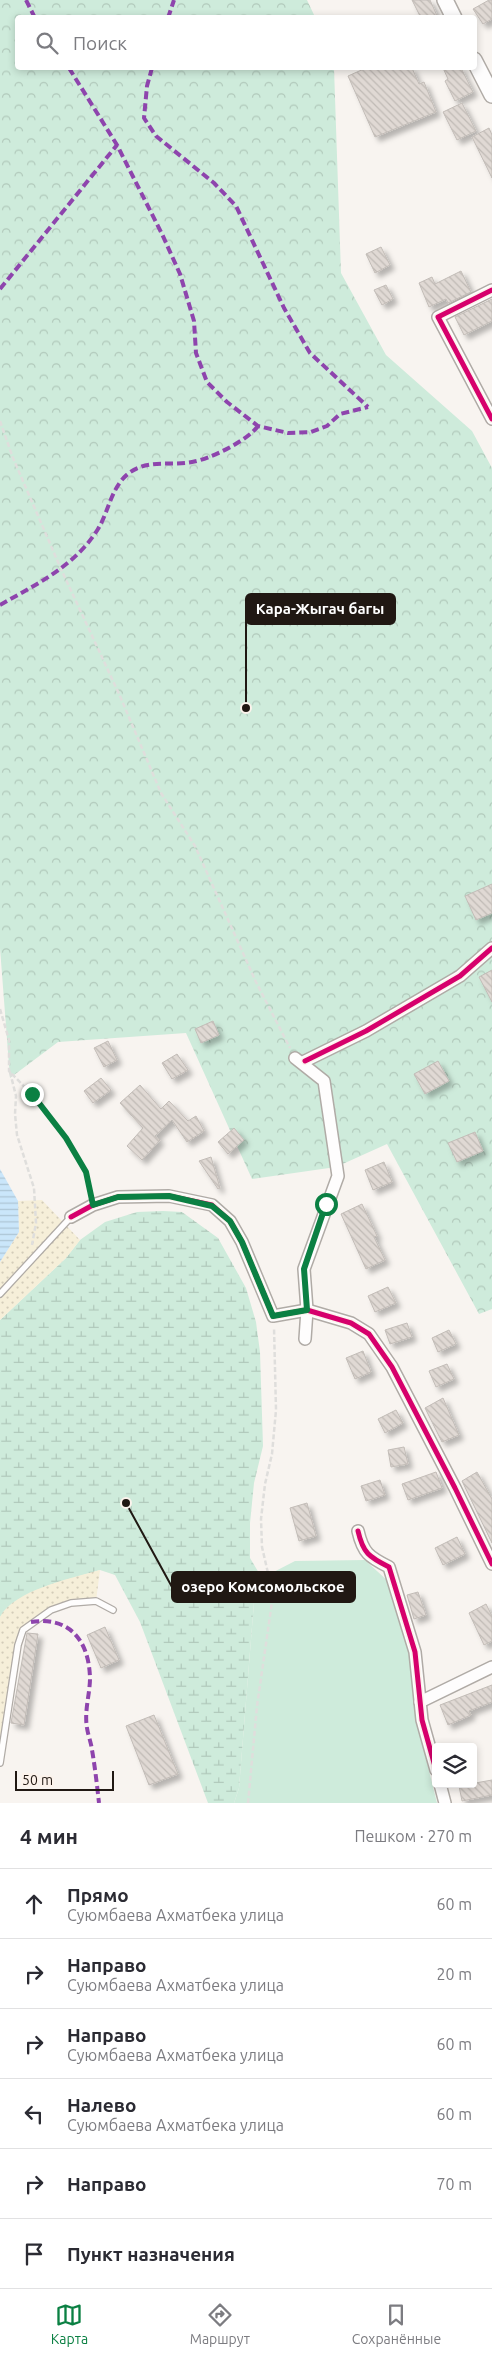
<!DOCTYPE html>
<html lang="ru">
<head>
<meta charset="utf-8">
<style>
	body { margin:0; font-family:Ubuntu,sans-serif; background:#f2f2f3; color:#2b2b33 }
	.controls { position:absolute; right:15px; bottom:15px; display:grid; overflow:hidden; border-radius:5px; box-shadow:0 2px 8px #0003 }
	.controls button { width:45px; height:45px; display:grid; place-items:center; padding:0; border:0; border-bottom:1px solid #e1e1e2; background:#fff; color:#2b2b33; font:25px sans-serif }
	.scale { position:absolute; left:15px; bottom:12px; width:99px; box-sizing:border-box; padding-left:5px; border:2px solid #201813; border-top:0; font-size:14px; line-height:18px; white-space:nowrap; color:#201813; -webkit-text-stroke:4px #fcf3ec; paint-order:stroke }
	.stop { position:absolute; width:15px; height:15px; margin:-11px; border:4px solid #0b8043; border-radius:50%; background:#fff }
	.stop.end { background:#0b8043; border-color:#fff; box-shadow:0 1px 5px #0008 }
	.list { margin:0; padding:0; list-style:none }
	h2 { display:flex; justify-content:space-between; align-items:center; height:65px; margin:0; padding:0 20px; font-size:21px }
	h2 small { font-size:16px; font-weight:400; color:#7c7c81 }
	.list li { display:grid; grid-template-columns:32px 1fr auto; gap:15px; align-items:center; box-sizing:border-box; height:70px; padding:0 20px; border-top:1px solid #e1e1e2 }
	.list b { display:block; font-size:19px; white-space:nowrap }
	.list p { margin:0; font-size:16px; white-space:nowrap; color:#7c7c81 }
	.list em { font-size:16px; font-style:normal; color:#7c7c81 }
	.icon { flex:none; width:28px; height:28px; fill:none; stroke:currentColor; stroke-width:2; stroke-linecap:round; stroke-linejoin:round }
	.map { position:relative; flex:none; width:492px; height:1803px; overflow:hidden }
	.search { position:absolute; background:#fff; box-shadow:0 2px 8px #0003; left:15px; right:15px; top:15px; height:55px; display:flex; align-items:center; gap:12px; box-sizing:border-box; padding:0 18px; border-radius:5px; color:#7c7c81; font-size:19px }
	.sheet { height:485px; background:#fff }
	nav { display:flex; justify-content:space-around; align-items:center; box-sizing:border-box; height:70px; border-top:1px solid #e1e1e2; background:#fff; font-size:14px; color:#7c7c81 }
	nav a { display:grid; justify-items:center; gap:2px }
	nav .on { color:#0b8043 }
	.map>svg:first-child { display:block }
	.grass { fill:#ceebdb }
	.forest { fill:url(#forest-crowns) }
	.wetland { fill:url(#wetland-marsh) }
	.sand { fill:url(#sand-dots) }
	.water { fill:url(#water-rules) }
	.building { fill:url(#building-back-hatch); stroke:#c2bcb7; filter:url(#shadow) }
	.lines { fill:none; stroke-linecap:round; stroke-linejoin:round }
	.service-casing { stroke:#b0aba6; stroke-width:8 }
	.minor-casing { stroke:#b0aba6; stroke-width:14 }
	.tertiary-casing { stroke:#b0aba6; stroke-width:18 }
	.path { stroke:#dfdedc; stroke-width:2.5; stroke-dasharray:5 2.5; stroke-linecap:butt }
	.service { stroke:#fefdfd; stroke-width:5.5 }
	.minor { stroke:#fefdfd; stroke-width:11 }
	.tertiary { stroke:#fefdfd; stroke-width:15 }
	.quiet { stroke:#8e44ad; stroke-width:4; stroke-dasharray:8 4; stroke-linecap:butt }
	.cycleway-casing { stroke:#fcf3ec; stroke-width:8 }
	.cycleway { stroke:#d6006c; stroke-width:5 }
	.route { stroke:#0b8043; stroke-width:6 }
	.leader { fill:none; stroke:#201813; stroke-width:2 }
	.callout-dot { fill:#201813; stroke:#fcf3ec; stroke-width:2 }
	.callout { fill:#201813; stroke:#201813; stroke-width:2 }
	.callout-label { font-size:15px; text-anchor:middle; font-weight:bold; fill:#fff }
</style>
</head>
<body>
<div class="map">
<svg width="492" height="1803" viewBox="0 0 492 1803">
	<defs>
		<pattern id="forest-crowns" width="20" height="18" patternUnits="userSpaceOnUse" patternTransform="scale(1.25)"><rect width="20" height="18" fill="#ceebdb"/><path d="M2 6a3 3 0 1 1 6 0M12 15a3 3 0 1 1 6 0" fill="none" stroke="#b1c9bb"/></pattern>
		<pattern id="wetland-marsh" width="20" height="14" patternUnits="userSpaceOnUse" patternTransform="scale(1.25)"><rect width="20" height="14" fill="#ceebdb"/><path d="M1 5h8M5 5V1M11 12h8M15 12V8" fill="none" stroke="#b1c9bb"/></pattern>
		<pattern id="sand-dots" width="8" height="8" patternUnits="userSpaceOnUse" patternTransform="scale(1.25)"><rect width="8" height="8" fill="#f6efd9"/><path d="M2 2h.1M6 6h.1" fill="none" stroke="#d3ccb9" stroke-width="1.8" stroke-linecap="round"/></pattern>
		<pattern id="water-rules" width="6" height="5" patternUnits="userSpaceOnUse" patternTransform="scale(1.25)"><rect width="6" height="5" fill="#cae6fa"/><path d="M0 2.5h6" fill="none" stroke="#adc5d5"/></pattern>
		<pattern id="building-back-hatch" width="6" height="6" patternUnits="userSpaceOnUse" patternTransform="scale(1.25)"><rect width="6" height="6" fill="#e0d9d4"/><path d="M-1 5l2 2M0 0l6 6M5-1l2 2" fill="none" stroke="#c0bab5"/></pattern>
		<filter id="shadow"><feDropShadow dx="4.5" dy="4.5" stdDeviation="2.5" flood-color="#0004"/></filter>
	</defs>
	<rect width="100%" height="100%" fill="#f8f4f0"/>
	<polygon class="grass" points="365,1560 390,1583 409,1647 417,1722 437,1803 234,1803 239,1788 254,1602 261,1594 262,1578 295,1561"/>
	<polygon class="forest" points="0,0 307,0 315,17 18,18 18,68 334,68 341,273 386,355 472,431 492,468 492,1309 479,1314 387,1144 336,1167 252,1179 186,1033 58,1042 10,1078 0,948"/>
	<polygon class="wetland" points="163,1211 182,1212 218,1238 246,1288 256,1322 260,1352 263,1446 254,1483 250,1523 250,1558 262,1578 261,1594 254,1602 239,1788 234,1803 208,1803 140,1622 115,1575 100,1570 47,1586 0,1617 0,1320 66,1258 80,1240 105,1222 137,1212"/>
	<g class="sand">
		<polygon points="42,1200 80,1240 66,1258 0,1320 0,1262 19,1232 18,1201"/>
		<path d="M100,1570L96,1601C61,1604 51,1610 23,1630L0,1763V1617C14,1590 72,1578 100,1570Z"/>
	</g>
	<polygon class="water" points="0,1169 18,1201 19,1232 0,1262"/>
	<g class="building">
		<polygon points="412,0 430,0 438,18 421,18"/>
		<polygon points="489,0 492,0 492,19 483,24 473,9"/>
		<polygon points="366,68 412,68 419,84 424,82 436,112 375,137 348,76"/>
		<polygon points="443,68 461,68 473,92 455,101 445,81 448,79"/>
		<polygon points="462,103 476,131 457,140 443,112"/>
		<polygon points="489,128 492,135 492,178 472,137"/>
		<polygon points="381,247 390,265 375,273 366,254"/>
		<polygon points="461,271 471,292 448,303 446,299 429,307 419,283 432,277 435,284"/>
		<polygon points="386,285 393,299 382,305 374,290"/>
		<polygon points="492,299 492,321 464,335 455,317"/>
		<polygon points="492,884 492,913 476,920 465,896"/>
		<polygon points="492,970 492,1002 479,977"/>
		<polygon points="213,1021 219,1035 201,1043 195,1029"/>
		<polygon points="108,1041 117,1060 104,1067 94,1048"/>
		<polygon points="177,1054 188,1070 172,1079 162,1063"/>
		<polygon points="438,1061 449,1081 425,1094 414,1074"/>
		<polygon points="101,1078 111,1090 93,1103 84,1091"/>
		<polygon points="140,1085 161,1109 169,1101 188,1121 196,1116 204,1131 187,1142 172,1120 155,1136 160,1140 142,1160 127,1146 143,1128 120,1103"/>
		<polygon points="234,1128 244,1140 228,1154 218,1142"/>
		<polygon points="475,1132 483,1151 457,1162 448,1143"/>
		<polygon points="211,1157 220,1188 218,1189 199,1161"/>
		<polygon points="384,1162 392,1182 373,1190 365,1170"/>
		<polygon points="362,1204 377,1236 374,1237 385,1260 366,1269 341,1214"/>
		<polygon points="388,1287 396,1303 375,1312 368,1296"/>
		<polygon points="407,1323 412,1337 390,1344 385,1330"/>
		<polygon points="449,1330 456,1344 438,1352 432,1338"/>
		<polygon points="363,1351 371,1372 355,1379 346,1358"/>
		<polygon points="447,1364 454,1379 436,1387 429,1371"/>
		<polygon points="443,1398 459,1435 442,1442 425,1408"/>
		<polygon points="396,1410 403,1423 385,1433 378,1419"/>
		<polygon points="404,1447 408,1464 391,1467 388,1450"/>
		<polygon points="436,1472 442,1488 408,1500 402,1484"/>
		<polygon points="477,1472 492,1499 492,1543 462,1481"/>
		<polygon points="380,1480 385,1495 366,1501 361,1486"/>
		<polygon points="307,1503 316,1536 299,1541 290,1508"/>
		<polygon points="457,1537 465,1554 443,1565 435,1548"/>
		<polygon points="418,1592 426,1615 414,1619 407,1595"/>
		<polygon points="486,1604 492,1616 492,1641 484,1645 469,1613"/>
		<polygon points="105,1627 119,1660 101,1668 87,1635"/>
		<polygon points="27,1633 38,1634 24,1725 11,1723"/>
		<polygon points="492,1685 492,1702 469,1711 471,1715 448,1725 440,1705"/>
		<polygon points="154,1715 178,1774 149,1785 126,1726"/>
		<polygon points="492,1780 492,1795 462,1801 459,1786"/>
	</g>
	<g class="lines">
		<g class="service-casing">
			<g id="service">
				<polyline points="0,1294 71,1217"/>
				<polyline points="0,1763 18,1645 23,1630 51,1610 71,1603 96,1601 113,1610"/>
			</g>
		</g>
		<g class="minor-casing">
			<g id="minor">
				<polyline points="492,290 438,317 492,419"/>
				<polyline points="295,1058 324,1081 338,1176 304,1269 307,1310 305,1339"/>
				<polyline points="305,1061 366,1031 460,976 492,948"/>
				<polyline points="71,1217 93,1205 118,1197 169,1196 212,1205 230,1221 242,1242 273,1316 307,1310 351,1323 369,1334 392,1367 455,1488 492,1564"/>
				<path d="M358,1531C363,1553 369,1557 389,1567L415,1652L422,1720L436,1770"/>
				<polyline points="420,1702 492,1667"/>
				<polyline points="440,1784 445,1803"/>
			</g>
		</g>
		<g class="tertiary-casing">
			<g id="tertiary">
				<polyline points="445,0 454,18"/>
				<polyline points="474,60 492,95"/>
			</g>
		</g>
		<g class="path">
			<polyline points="0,421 13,458 61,569 120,696 161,793 195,846 256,982 290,1048"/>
			<path d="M0,1009L9,1040V1071C40,1102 83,1150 91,1194"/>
			<polyline points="10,1072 16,1096 15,1114 17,1135 34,1188 36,1223 32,1245"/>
			<polyline points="248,1803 257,1706 273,1595 262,1547 261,1519 265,1484 272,1454 276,1410 274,1327"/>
		</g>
		<use href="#service" class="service"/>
		<use href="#minor" class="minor"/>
		<use href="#tertiary" class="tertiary"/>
		<g class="quiet">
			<polyline points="26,0 35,18"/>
			<polyline points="168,18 174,0"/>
			<polyline points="69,68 117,145 162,234 180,274 194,321 196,353 207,382 227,402 258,426 288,433 311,432 327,426 340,414 368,407"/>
			<polyline points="152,68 147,86 144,118 156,136 214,183 236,206 284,308 310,353 368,407"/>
			<polyline points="0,289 117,145"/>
			<path d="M0,605C37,584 75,566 98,529C109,511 111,487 129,473C148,459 171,466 192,462C210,459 247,441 258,426"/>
			<path d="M31,1622C70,1616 89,1641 90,1678C90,1694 84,1711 87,1728C88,1735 91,1742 92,1750C95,1767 97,1785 99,1803"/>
		</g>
		<g class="cycleway-casing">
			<g id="cycleway">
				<polyline points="492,290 438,317 492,419"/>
				<polyline points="305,1061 366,1031 460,976 492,948"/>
				<polyline points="71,1217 93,1205 118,1197 169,1196 212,1205 230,1221 242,1242 273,1316 307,1310 351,1323 369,1334 392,1367 455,1488 492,1564"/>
				<path d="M358,1531C363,1553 369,1557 389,1567L415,1652L422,1720L436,1770"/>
			</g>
		</g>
		<use href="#cycleway" class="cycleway"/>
	</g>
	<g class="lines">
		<polyline class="route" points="32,1094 66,1138 86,1172 93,1205 118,1197 169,1196 212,1206 230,1221 242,1242 273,1316 307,1310 304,1269 326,1204"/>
	</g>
	<path class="leader" d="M246 708L246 609M126 1503L172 1587"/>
	<g class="callout-dot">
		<circle cx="246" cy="708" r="5"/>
		<circle cx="126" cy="1503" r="5"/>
	</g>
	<g class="callout">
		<rect x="246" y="594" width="149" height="30" rx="5"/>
		<rect x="172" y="1572" width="183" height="30" rx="5"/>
	</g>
	<g class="callout-label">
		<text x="320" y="614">Кара-Жыгач багы</text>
		<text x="263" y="1592">озеро Комсомольское</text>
	</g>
</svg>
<div class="controls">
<button><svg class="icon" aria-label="layers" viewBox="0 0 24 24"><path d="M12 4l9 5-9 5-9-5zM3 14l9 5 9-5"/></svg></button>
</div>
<div class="scale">50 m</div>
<div class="stop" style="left:326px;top:1204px"></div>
<div class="stop end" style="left:32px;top:1094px"></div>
<div class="search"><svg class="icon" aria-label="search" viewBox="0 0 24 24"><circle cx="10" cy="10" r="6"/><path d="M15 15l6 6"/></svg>Поиск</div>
</div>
<section class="sheet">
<h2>4 мин<small>Пешком · 270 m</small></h2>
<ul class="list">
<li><svg class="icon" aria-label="ahead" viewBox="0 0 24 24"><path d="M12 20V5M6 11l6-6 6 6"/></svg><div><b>Прямо</b><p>Суюмбаева Ахматбека улица</p></div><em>60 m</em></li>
<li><svg class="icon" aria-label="right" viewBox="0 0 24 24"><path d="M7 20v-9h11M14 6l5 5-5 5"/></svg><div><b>Направо</b><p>Суюмбаева Ахматбека улица</p></div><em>20 m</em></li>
<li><svg class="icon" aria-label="right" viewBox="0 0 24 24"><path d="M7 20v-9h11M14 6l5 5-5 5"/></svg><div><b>Направо</b><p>Суюмбаева Ахматбека улица</p></div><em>60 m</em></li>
<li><svg class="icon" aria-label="left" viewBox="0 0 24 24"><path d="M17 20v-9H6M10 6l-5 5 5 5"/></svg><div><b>Налево</b><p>Суюмбаева Ахматбека улица</p></div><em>60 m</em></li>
<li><svg class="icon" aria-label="right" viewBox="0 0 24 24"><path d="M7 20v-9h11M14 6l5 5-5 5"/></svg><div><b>Направо</b></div><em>70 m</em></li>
<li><svg class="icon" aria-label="arrive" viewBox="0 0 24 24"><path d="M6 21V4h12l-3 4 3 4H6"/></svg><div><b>Пункт назначения</b></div></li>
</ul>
</section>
<nav>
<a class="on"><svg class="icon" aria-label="map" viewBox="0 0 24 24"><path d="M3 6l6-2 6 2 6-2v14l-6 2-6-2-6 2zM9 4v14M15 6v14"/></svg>Карта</a>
<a><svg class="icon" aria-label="directions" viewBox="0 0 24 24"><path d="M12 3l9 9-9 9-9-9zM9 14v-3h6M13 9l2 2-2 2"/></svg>Маршрут</a>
<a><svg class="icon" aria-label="saved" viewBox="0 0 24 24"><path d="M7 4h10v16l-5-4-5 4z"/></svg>Сохранённые</a>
</nav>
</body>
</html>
